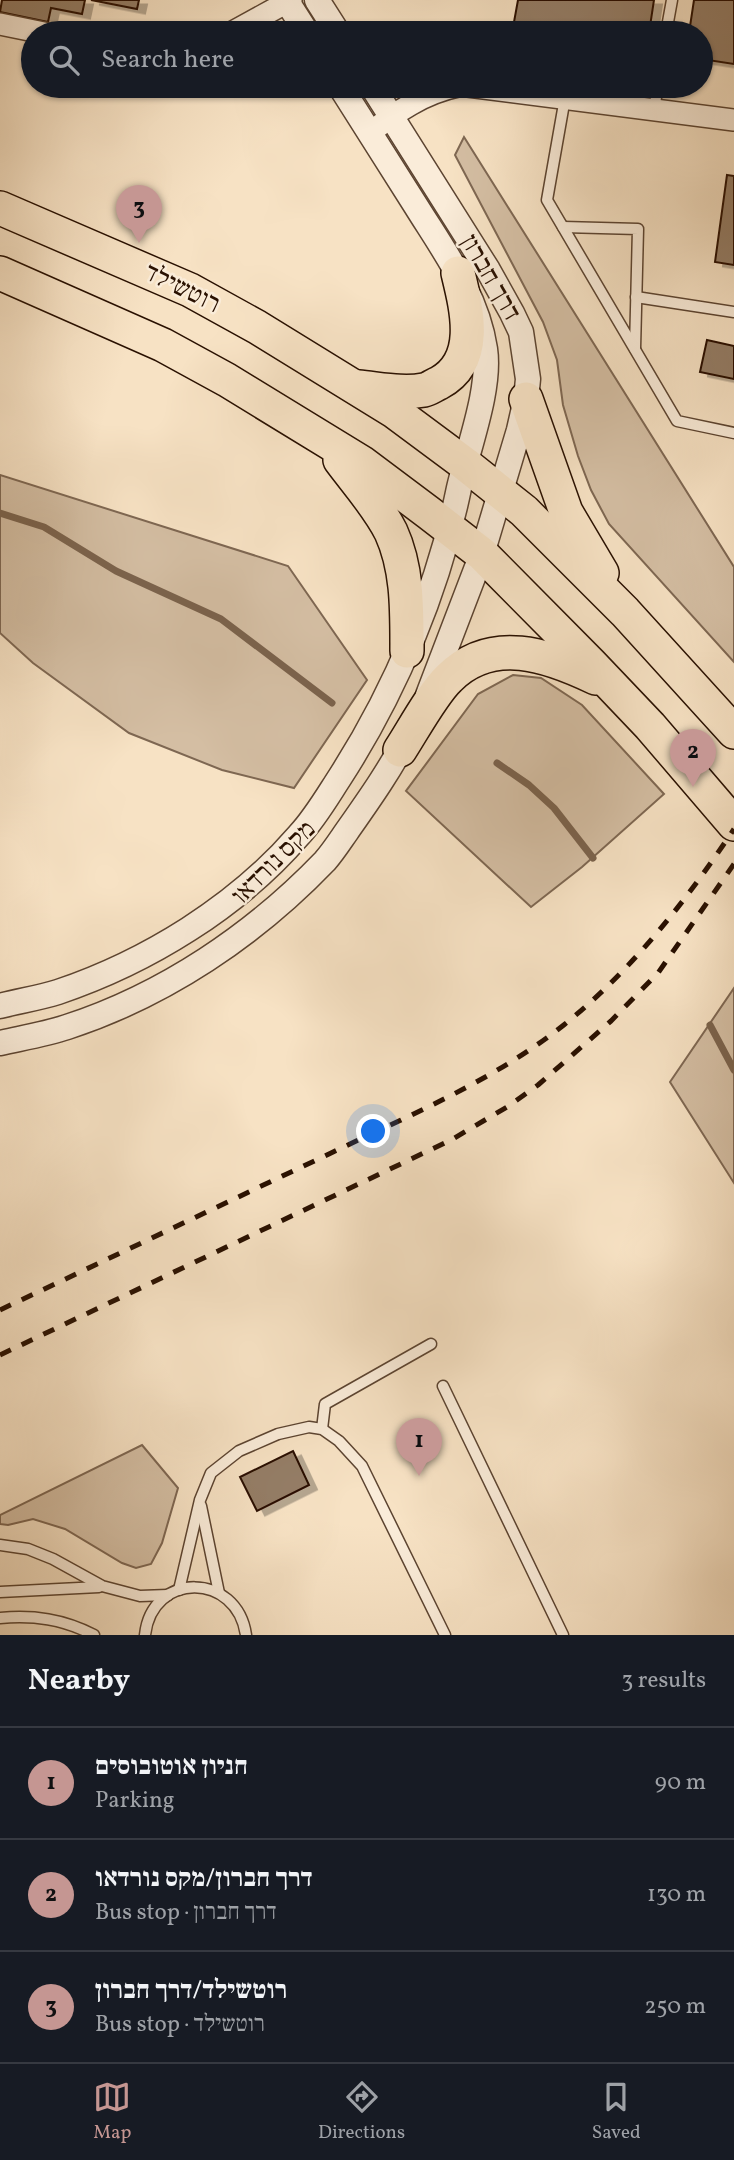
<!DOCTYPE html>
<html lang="en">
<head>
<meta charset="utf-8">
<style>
	body { margin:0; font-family:Vollkorn,"Frank Ruhl Libre",serif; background:#242831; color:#f1f3f6 }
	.you { position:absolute; left:374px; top:1132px; width:24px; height:24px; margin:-18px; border:5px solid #fff; border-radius:50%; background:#1a73e8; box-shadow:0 0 0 10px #1a73e833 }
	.badge { display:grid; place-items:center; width:46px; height:46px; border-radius:50%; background:#c59692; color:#111; font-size:23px; font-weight:700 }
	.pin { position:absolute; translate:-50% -58px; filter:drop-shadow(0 2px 4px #0008) }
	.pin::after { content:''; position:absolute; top:37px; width:24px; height:21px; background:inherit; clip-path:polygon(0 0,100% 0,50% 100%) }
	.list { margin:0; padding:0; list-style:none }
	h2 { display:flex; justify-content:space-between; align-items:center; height:91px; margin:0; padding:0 28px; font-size:30px }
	h2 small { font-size:23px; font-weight:400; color:#9ea1a6 }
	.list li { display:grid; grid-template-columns:46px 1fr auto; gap:21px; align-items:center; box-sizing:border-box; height:112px; padding:0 28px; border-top:2px solid #363941 }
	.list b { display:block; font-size:26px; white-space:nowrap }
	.list p { margin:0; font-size:23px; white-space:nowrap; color:#9ea1a6 }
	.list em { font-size:23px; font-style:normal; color:#9ea1a6 }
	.icon { flex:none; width:38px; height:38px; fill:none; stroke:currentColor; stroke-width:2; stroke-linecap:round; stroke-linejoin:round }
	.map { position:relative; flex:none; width:734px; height:1635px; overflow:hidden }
	.search { position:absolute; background:#171b24; box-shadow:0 2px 5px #0004; left:21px; right:21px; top:21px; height:77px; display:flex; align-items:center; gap:18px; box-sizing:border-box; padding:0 24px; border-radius:38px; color:#9ea1a6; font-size:26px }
	.sheet { height:427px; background:#171b24 }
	nav { display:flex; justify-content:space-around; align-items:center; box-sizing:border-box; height:98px; border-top:2px solid #363941; background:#171b24; font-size:19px; color:#9ea1a6 }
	nav a { display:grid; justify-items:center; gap:4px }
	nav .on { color:#c59692 }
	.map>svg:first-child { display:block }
	.green { fill:#d4bea3; stroke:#7e6752; stroke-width:2 }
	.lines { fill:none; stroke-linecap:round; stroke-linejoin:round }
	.stream { stroke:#7b634d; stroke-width:7 }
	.building { fill:#947d66; stroke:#291000; stroke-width:2; filter:url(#shadow) }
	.service-casing { stroke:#5c4431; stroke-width:13 }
	.minor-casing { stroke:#5c4431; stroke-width:24 }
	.tertiary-casing { stroke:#5c4431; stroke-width:27 }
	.trunk-casing { stroke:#291000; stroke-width:36 }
	.service { stroke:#faecd9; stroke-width:10 }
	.minor { stroke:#faecd9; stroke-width:21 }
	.tertiary { stroke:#faecd9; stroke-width:24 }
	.trunk { stroke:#f7e2c4; stroke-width:33 }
	.rail { stroke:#291000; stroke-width:5; stroke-dasharray:12 12; stroke-linecap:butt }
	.labels { text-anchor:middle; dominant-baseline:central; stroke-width:5; stroke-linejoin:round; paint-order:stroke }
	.street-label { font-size:26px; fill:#291000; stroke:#faecd9 }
</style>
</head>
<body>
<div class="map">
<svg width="734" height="1635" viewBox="0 0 734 1635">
	<defs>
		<filter id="shadow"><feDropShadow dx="8" dy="4.5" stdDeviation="0" flood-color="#0004"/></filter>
	</defs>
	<rect width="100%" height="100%" fill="#f7e2c4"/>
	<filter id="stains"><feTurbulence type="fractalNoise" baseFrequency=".00286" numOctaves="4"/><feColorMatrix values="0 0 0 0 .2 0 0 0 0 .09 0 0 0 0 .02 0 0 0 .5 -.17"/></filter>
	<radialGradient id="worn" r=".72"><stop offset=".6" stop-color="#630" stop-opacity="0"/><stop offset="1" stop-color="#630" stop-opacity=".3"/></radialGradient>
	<g class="green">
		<polygon points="464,137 734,567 734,662 609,524 591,490 578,456 563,405 557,360 543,322 455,155"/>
		<polygon points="0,475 288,566 367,680 294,788 222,770 129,733 33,663 0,633"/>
		<polygon points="513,675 541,678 582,705 664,794 582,867 531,907 406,791 478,694"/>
		<polygon points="734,988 734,1183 670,1082"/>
		<polygon points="142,1445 178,1488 162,1543 151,1564 136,1568 122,1563 65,1529 33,1519 8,1525 0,1524 0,1515"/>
	</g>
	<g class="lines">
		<g class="stream">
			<polyline points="0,513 44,527 116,571 221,619 332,703"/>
			<polyline points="497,763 529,785 554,808 593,858"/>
			<polyline points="710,1025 734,1070"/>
		</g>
	</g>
	<g class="building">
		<polygon points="2,0 85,0 82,14 51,8 48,22 0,12"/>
		<polygon points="91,0 139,0 137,9"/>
		<polygon points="518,0 654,0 649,33 512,33"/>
		<polygon points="694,0 734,0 734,64 701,59 701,33 689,33"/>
		<polygon points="727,175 734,176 734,265 715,262"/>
		<polygon points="707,340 734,346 734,379 700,372"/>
		<polygon points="293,1451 309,1485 257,1511 240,1477"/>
	</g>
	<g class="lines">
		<g class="service-casing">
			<g id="service">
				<polyline points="666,33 672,0"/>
				<polyline points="565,98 547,200 677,421 734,433"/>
				<polyline points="654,109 658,86"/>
				<polyline points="563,227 638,229 635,349"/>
				<polyline points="636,297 734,312"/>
				<polyline points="443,1386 563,1635"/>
				<polyline points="322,1429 325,1404 431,1344"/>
				<polyline points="201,1506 219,1593"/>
				<polyline points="0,1545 28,1549 53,1559 102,1586 140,1596 168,1595"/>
				<polyline points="179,1590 200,1500 211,1473 239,1451 278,1434 309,1427 322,1429 339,1441 362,1466 445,1635"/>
				<polyline points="0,1592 99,1587"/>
				<path d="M0,1618C34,1615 63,1619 94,1635"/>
				<path d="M145,1635C152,1571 237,1572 246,1635"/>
			</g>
		</g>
		<g class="minor-casing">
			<g id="minor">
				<polyline points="0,24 44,33"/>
				<polyline points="231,33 291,0"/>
				<polyline points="468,86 734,120"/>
				<path d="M370,133C396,112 424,93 458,86"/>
			</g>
		</g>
		<g class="tertiary-casing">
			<g id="tertiary">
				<polyline points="286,0 307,33"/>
				<polyline points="317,0 338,33"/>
				<polyline points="372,86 488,270 512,313 521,332 528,379 526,399 519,430 482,554 428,695"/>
				<path d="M0,1006C19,1001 39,998 58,992C147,962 237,907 299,835C315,818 327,797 340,777C396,690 438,590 459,488C468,448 491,389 485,349C477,295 444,251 416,206C391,166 365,126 340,86"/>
				<path d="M0,1043C22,1038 46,1034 67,1027C165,995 254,935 325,861C333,852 340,841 347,831C368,801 390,770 407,737"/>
			</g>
		</g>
		<g class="trunk-casing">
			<g id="trunk">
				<polyline points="0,208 190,290 257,327 395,412 465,464 524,511 625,612 734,732"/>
				<polyline points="0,273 163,345 227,380 361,462 429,513 482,554 591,664 650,726 734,824"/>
				<path d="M358,387C380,389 403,394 424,390C429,389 434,385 439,383C480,361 467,310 458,273"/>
				<polyline points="526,399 566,512 602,573"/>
				<path d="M340,460C357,483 378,506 391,532C408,569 407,611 407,651"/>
				<path d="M400,750C413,730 433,693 449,678C492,635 548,655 596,678"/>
			</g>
		</g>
		<use href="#service" class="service"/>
		<use href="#minor" class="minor"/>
		<use href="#tertiary" class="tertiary"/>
		<use href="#trunk" class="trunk"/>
		<g class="rail">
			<path d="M0,1310C110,1258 219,1206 329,1154C410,1115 495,1080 565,1024C632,970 687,900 734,829"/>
			<polyline points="0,1355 451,1140 507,1107 538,1085 611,1021 658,973 734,864"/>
		</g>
	</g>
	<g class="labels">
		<g class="street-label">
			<text transform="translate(490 278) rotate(60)">דרך חברון</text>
			<text transform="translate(182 289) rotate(26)">רוטשילד</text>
			<text transform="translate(274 863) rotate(-45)">מקס נורדאו</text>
		</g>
	</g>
	<rect width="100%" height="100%" filter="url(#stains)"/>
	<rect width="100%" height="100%" fill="url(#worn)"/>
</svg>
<div class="you"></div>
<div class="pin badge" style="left:419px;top:1476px">1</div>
<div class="pin badge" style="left:693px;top:787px">2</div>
<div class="pin badge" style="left:139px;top:243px">3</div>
<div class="search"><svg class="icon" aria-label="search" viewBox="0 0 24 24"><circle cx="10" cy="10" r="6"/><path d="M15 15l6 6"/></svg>Search here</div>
</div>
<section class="sheet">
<h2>Nearby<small>3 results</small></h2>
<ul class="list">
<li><span class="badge">1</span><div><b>חניון אוטובוסים</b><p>Parking</p></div><em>90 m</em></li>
<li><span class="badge">2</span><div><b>דרך חברון/מקס נורדאו</b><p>Bus stop · דרך חברון</p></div><em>130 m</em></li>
<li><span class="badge">3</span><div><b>רוטשילד/דרך חברון</b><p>Bus stop · רוטשילד</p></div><em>250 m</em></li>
</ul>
</section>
<nav>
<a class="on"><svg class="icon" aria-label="map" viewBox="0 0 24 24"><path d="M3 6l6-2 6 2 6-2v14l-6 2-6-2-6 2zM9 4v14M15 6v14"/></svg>Map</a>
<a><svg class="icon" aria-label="directions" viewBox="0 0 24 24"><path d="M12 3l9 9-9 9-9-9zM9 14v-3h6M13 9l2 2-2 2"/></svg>Directions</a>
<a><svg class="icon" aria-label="saved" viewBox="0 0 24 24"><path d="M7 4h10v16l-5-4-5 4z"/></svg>Saved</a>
</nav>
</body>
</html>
